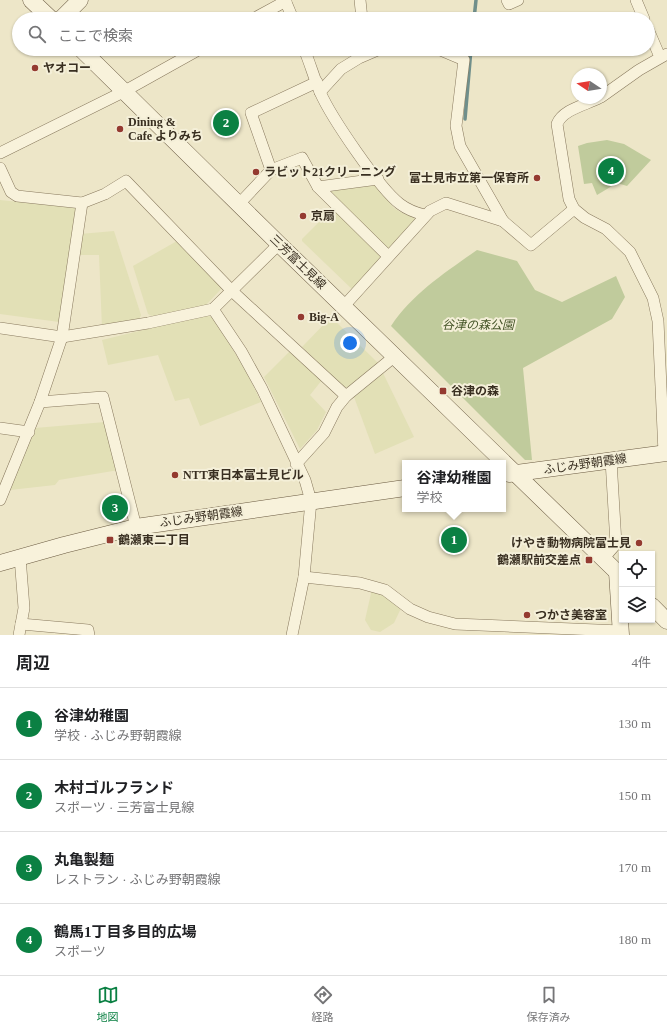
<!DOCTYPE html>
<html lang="ja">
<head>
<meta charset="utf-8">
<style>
	body { margin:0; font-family:"Times New Roman","Noto Sans JP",serif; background:#f6f6f6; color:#202124 }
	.controls { position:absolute; right:12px; bottom:12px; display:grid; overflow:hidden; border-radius:0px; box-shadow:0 1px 3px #0004 }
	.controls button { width:36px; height:36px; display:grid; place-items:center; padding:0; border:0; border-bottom:1px solid #e0e0e0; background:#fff; color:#202124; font:20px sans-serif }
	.compass { position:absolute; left:571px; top:68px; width:36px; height:36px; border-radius:50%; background:#fff; box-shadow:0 1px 3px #0004; rotate:282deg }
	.you { position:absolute; left:350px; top:343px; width:14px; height:14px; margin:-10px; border:3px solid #fff; border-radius:50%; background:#1a73e8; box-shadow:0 0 0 6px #1a73e833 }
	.badge { display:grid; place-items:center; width:26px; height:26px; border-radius:50%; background:#0b8043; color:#fff; font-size:13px; font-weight:700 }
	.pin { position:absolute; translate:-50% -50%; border:2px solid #fff; box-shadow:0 1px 4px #0006 }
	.popup { position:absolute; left:402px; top:460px; width:104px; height:52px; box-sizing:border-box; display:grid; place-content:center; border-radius:0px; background:#fff; filter:drop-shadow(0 1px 3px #0005); font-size:13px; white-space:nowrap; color:#757577 }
	.popup b { font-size:15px; color:#202124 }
	.popup::after { content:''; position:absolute; left:50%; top:100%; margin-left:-8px; border:8px solid transparent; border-top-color:#fff }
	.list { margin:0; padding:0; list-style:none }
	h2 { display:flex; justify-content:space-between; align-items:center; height:52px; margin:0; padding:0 16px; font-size:17px }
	h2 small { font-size:13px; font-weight:400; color:#757577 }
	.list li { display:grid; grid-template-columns:26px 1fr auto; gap:12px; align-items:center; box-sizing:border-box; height:72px; padding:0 16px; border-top:1px solid #e0e0e0 }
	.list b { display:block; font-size:15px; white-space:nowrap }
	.list p { margin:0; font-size:13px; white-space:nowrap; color:#757577 }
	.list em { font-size:13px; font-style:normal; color:#757577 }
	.icon { flex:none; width:22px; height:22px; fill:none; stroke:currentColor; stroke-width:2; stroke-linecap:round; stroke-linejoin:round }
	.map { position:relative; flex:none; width:667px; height:635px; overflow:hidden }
	.search { position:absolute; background:#fff; box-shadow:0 1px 3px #0004; left:12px; right:12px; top:12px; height:44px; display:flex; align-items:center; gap:10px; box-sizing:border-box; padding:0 14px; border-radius:22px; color:#757577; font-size:15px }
	.sheet { height:340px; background:#fff }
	nav { display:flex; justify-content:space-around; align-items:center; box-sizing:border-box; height:56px; border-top:1px solid #e0e0e0; background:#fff; font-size:11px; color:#757577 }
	nav a { display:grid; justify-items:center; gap:2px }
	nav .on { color:#0b8043 }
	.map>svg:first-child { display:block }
	.farmland { fill:#e2e0b6 }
	.green { fill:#c0cb9c }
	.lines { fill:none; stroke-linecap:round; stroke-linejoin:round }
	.stream { stroke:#708f8b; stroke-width:3.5 }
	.street-casing { stroke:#88795e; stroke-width:12 }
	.secondary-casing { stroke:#6a5a41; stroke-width:17 }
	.street { stroke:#f8f2db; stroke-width:11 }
	.secondary { stroke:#f8f2db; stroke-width:16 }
	.poi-dot { fill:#943a30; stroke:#f4efd8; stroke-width:1.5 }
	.labels { text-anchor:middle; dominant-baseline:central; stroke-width:4; stroke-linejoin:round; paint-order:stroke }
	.poi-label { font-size:12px; font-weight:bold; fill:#392f21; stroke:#f4efd8; text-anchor:start }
	.street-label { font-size:12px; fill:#392f21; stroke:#f4efd8 }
	.park-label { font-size:12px; font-style:italic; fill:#455528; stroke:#f4efd8 }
</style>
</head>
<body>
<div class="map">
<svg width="667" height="635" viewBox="0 0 667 635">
	<rect width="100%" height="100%" fill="#ede6c8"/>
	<g class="farmland">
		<polygon points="371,184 376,185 394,208 404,214 414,217 415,222 390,248 385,248 330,193 332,189"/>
		<polygon points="0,200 76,208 59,322 0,314"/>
		<polygon points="333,208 381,255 382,259 354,291 302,241 302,239"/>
		<polygon points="114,231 141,315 139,320 102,328 99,255 77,255 80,234"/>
		<polygon points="177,241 221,282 222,288 206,305 154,317 148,314 133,266"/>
		<polygon points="205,315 212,317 230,345 246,371 261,402 200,426 189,398 175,401 158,355 108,365 102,340"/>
		<polygon points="331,317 378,363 349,387 344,387 302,347"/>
		<polygon points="290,351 322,380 310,395 326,412 317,430 300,449 264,377"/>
		<polygon points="383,373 414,437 375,454 354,397"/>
		<polygon points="105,422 119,470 59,480 55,485 10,490 35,428"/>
		<polygon points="372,589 385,594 402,606 394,623 380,632 371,630 365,620"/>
	</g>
	<g class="green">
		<polygon points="607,140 624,144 651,160 627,186 617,183 597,195 592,183 584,184 578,146 587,143"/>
		<path d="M477,250L517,261L535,290L562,302L616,276L625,297L612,319L523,368L532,460H525L391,326C413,293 446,272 477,250Z"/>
	</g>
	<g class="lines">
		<g class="stream">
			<polyline points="474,19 476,0"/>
			<polyline points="465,119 471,49"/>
		</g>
		<g class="street-casing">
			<g id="street">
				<polyline points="285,0 293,19"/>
				<polyline points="360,0 362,19"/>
				<polyline points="507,0 509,4 518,0"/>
				<polyline points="636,0 644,19"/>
				<polyline points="253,19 286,1"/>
				<polyline points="648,29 660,57"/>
				<path d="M304,49C310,63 314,78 320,92C331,117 379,188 400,204C408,210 416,213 425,215"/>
				<polyline points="438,49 464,60 456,126 460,146 503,221"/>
				<polyline points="320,92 341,69 359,58 380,49"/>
				<polyline points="601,97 639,70 667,54"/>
				<path d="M599,98C586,105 563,109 557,124L569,199L574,209L585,218L606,229L630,252L653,298L658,321L664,453"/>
				<polyline points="0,153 123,92 200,49"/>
				<polyline points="0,168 11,192 17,196 82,203 105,194 126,181 232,291 346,396"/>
				<polyline points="271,170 251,113 317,82"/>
				<polyline points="318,187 378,179"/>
				<polyline points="239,204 271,170 302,158 318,187 388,256"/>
				<polyline points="344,306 430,211 446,203 503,221 531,245 574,209"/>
				<polyline points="213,309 241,351 262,389 305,480 311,501 304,577 292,635"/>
				<polyline points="0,328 62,337 148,323 213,309 279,244"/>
				<polyline points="40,402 103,397 136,527"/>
				<polyline points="0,428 29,432"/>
				<polyline points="296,464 324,433 337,407 346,396 395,356"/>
				<polyline points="0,500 40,402 62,337 82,203"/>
				<polyline points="603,559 616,544 611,460"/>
				<polyline points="304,577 360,583 385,590 410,609 428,617 455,624 621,631"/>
				<polyline points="21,624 88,630 89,635"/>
				<polyline points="19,635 24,608 20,557"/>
			</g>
		</g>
		<g class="secondary-casing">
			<g id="secondary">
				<polyline points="31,0 51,19"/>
				<polyline points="61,19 80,0"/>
				<polyline points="81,49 279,244 622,577"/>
				<polyline points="509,474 667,453"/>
				<polyline points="0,563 64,545 136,527 405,488"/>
				<polyline points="617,572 621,635"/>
				<polyline points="652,606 667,621"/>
			</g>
		</g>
		<use href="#street" class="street"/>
		<use href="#secondary" class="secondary"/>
	</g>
	<g class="poi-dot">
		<circle cx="35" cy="68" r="4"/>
		<circle cx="120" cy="129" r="4"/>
		<circle cx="256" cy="172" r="4"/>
		<circle cx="537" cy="178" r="4"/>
		<circle cx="303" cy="216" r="4"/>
		<circle cx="301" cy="317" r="4"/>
		<rect x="439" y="387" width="8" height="8" rx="2"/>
		<circle cx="175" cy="475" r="4"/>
		<rect x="106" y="536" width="8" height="8" rx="2"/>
		<circle cx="639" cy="543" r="4"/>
		<rect x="585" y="556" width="8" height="8" rx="2"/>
		<circle cx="527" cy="615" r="4"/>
	</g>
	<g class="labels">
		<g class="poi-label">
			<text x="43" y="68">ヤオコー</text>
			<text x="128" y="122">Dining &amp;<tspan x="128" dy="14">Cafe よりみち</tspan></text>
			<text x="264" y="172">ラビット21クリーニング</text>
			<text x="529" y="178" text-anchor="end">富士見市立第一保育所</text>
			<text x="311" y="216">京扇</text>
			<text x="309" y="317">Big-A</text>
			<text x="451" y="391">谷津の森</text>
			<text x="183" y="475">NTT東日本富士見ビル</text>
			<text x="118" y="540">鶴瀬東二丁目</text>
			<text x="631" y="543" text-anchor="end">けやき動物病院富士見</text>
			<text x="581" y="560" text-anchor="end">鶴瀬駅前交差点</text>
			<text x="535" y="615">つかさ美容室</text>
		</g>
		<g class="street-label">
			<text transform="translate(298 262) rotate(44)">三芳富士見線</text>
			<text transform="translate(585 464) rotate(-8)">ふじみ野朝霞線</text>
			<text transform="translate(201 517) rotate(-8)">ふじみ野朝霞線</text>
		</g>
		<g class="park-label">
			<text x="478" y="325">谷津の森公園</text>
		</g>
	</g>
</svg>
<div class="controls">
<button><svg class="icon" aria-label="locate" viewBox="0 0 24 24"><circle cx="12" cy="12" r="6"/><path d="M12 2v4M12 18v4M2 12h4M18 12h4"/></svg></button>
<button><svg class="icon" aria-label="layers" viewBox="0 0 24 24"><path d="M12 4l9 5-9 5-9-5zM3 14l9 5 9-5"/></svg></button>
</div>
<svg class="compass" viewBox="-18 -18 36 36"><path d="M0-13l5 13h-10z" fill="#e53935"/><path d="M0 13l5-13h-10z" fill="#757577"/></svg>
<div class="you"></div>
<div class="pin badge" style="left:454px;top:540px">1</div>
<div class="popup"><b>谷津幼稚園</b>学校</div>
<div class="pin badge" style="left:226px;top:123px">2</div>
<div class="pin badge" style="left:115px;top:508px">3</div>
<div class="pin badge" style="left:611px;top:171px">4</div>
<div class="search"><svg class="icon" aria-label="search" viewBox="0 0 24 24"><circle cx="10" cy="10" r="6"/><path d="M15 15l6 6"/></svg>ここで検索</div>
</div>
<section class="sheet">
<h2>周辺<small>4件</small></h2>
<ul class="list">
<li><span class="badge">1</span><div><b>谷津幼稚園</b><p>学校 · ふじみ野朝霞線</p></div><em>130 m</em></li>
<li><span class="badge">2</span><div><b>木村ゴルフランド</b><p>スポーツ · 三芳富士見線</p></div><em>150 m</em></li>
<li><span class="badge">3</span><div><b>丸亀製麺</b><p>レストラン · ふじみ野朝霞線</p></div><em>170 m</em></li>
<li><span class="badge">4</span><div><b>鶴馬1丁目多目的広場</b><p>スポーツ</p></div><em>180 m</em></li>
</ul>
</section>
<nav>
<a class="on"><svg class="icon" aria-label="map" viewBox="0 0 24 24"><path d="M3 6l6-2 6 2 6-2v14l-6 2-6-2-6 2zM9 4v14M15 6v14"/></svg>地図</a>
<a><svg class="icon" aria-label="directions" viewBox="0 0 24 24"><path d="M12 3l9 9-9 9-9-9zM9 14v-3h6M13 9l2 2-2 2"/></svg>経路</a>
<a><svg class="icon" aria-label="saved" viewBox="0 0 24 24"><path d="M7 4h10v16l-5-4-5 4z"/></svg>保存済み</a>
</nav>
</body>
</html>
